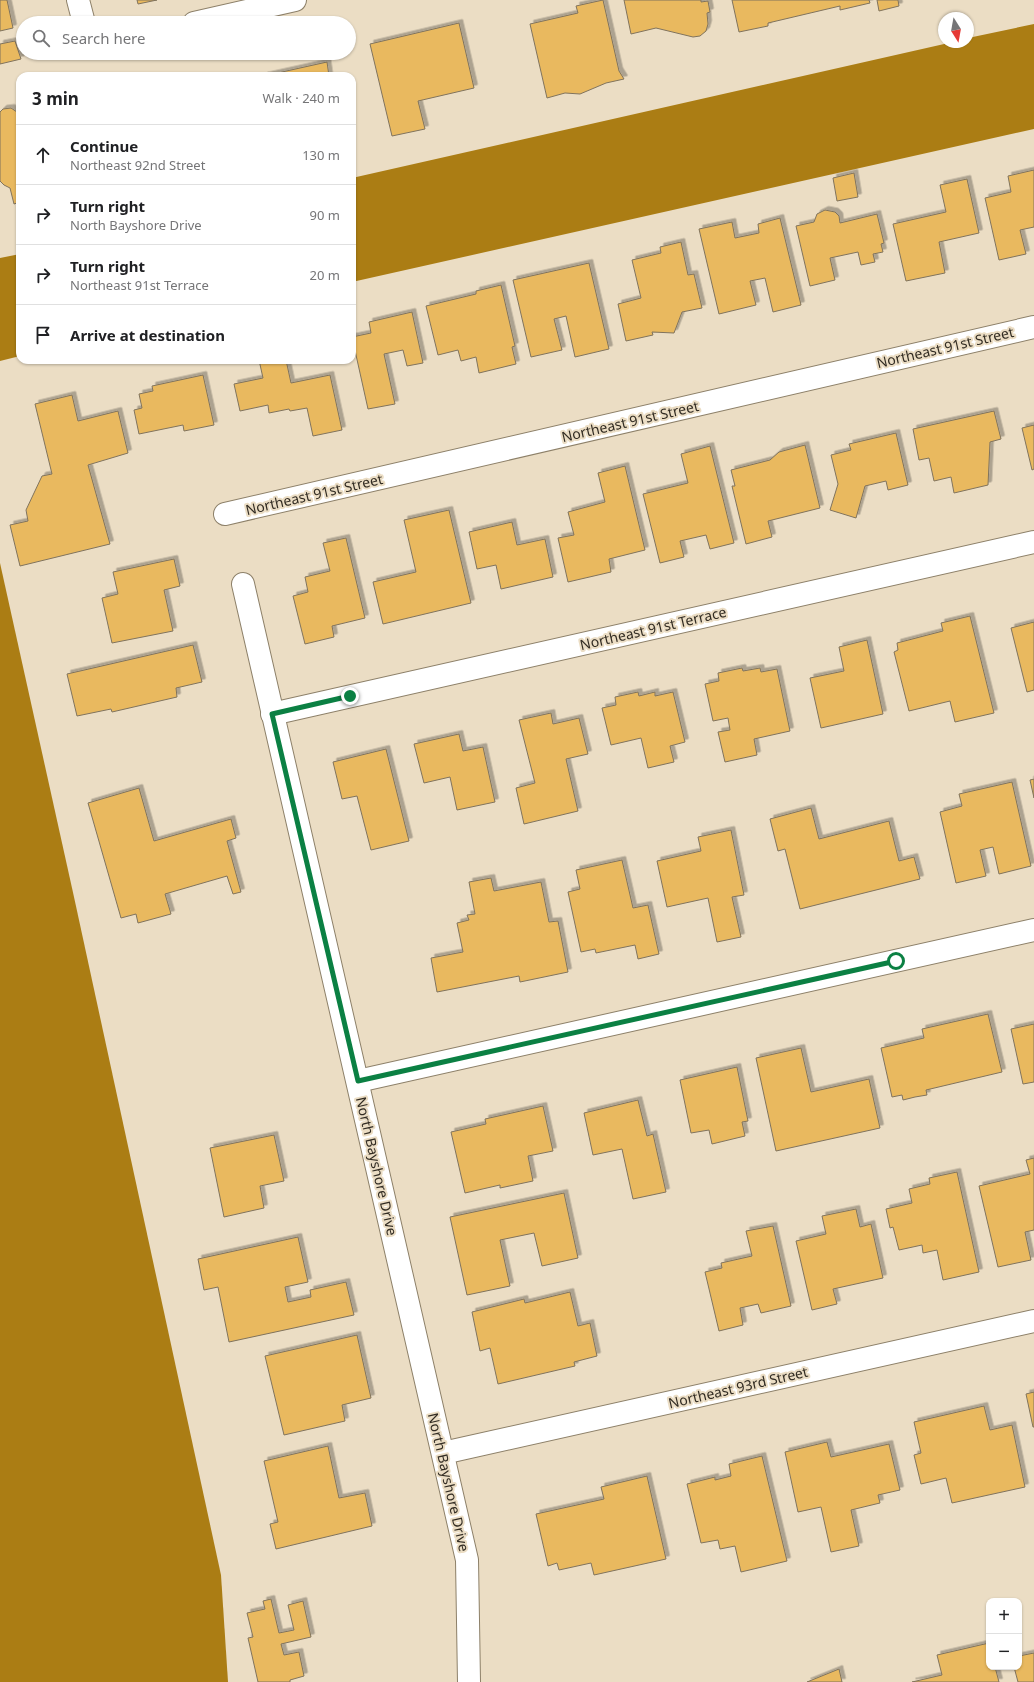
<!DOCTYPE html>
<html lang="en">
<head>
<meta charset="utf-8">
<style>
	body { margin:0; font-family:"Noto Sans",sans-serif; background:#f2f2f2; color:#202124 }
	.controls { position:absolute; right:12px; bottom:12px; display:grid; overflow:hidden; border-radius:8px; box-shadow:0 1px 3px #0004 }
	.controls button { width:36px; height:36px; display:grid; place-items:center; padding:0; border:0; border-bottom:1px solid #e0e0e0; background:#fff; color:#202124; font:20px sans-serif }
	.compass { position:absolute; left:938px; top:12px; width:36px; height:36px; border-radius:50%; background:#fff; box-shadow:0 1px 3px #0004; rotate:169deg }
	.stop { position:absolute; width:12px; height:12px; margin:-9px; border:3px solid #0b8043; border-radius:50%; background:#fff }
	.stop.end { background:#0b8043; border-color:#fff; box-shadow:0 1px 4px #0008 }
	.list { margin:0; padding:0; list-style:none }
	h2 { display:flex; justify-content:space-between; align-items:center; height:52px; margin:0; padding:0 16px; font-size:17px }
	h2 small { font-size:13px; font-weight:400; color:#757577 }
	.list li { display:grid; grid-template-columns:26px 1fr auto; gap:12px; align-items:center; box-sizing:border-box; height:60px; padding:0 16px; border-top:1px solid #e0e0e0 }
	.list b { display:block; font-size:15px; white-space:nowrap }
	.list p { margin:0; font-size:13px; white-space:nowrap; color:#757577 }
	.list em { font-size:13px; font-style:normal; color:#757577 }
	.icon { flex:none; width:22px; height:22px; fill:none; stroke:currentColor; stroke-width:2; stroke-linecap:round; stroke-linejoin:round }
	.map { position:relative; flex:none; width:1034px; height:1682px; overflow:hidden }
	.search { position:absolute; background:#fff; box-shadow:0 1px 3px #0004; left:16px; top:16px; width:340px; height:44px; display:flex; align-items:center; gap:10px; box-sizing:border-box; padding:0 14px; border-radius:22px; color:#757577; font-size:15px }
	.panel { position:absolute; background:#fff; box-shadow:0 1px 3px #0004; left:16px; top:72px; width:340px; height:292px; border-radius:12px }
	.map>svg:first-child { display:block }
	.water { fill:#ab7d14 }
	.building { fill:#e9b95e; stroke:#80735d; filter:url(#shadow) }
	.lines { fill:none; stroke-linecap:round; stroke-linejoin:round }
	.minor-casing { stroke:#8d8069; stroke-width:24 }
	.minor { stroke:#fff; stroke-width:22 }
	.route { stroke:#0b8043; stroke-width:5 }
	.labels { text-anchor:middle; dominant-baseline:central; stroke-width:4; stroke-linejoin:round; paint-order:stroke }
	.street-label { font-size:14px; fill:#322c23; stroke:#ebddc4 }
</style>
</head>
<body>
<div class="map">
<svg width="1034" height="1682" viewBox="0 0 1034 1682">
	<defs>
		<filter id="shadow"><feDropShadow dx="3.5" dy="-3.5" stdDeviation="0" flood-color="#0004"/></filter>
	</defs>
	<rect width="100%" height="100%" fill="#ebddc4"/>
	<g class="water">
		<polygon points="1034,24 1034,129 352,282 352,178 953,42 968,42 968,38"/>
		<polygon points="20,254 20,356 0,361 0,258"/>
		<polygon points="0,563 74,897 221,1575 228,1682 0,1682"/>
	</g>
	<g class="building">
		<polygon points="0,0 7,0 13,28 0,31"/>
		<polygon points="137,0 157,0 138,4"/>
		<polygon points="603,0 619,71 624,79 606,83 580,94 565,93 547,98 530,24 578,13 576,6"/>
		<polygon points="624,0 701,0 701,2 708,1 710,12 707,13 708,24 706,31 700,36 693,37 656,28 631,34"/>
		<polygon points="732,0 869,0 870,3 840,10 840,6 768,23 768,26 739,32"/>
		<polygon points="877,0 898,0 899,6 879,11"/>
		<polygon points="459,23 474,88 418,101 425,129 392,136 370,44"/>
		<polygon points="15,41 21,59 0,64 0,44"/>
		<polygon points="327,62 329,76 264,76"/>
		<polygon points="11,108 20,114 20,202 14,204 10,188 4,185 0,181 0,112 3,109"/>
		<polygon points="1034,170 1034,227 1020,230 1026,254 999,260 985,198 1011,192 1008,176"/>
		<polygon points="854,173 858,197 837,201 833,178"/>
		<polygon points="967,179 979,233 939,242 945,273 906,281 893,224 946,212 940,185"/>
		<polygon points="825,210 835,212 839,216 840,223 877,214 884,243 881,244 883,252 873,254 875,262 861,265 858,252 830,258 835,280 810,286 796,226 814,222 817,214"/>
		<polygon points="780,218 801,305 773,312 765,278 750,281 756,305 719,314 699,229 732,222 735,238 759,233 758,224"/>
		<polygon points="681,242 688,275 694,274 702,308 682,312 674,333 652,332 653,335 626,341 618,304 641,298 632,260 661,253 660,247"/>
		<polygon points="589,263 609,349 575,357 566,316 554,319 562,350 531,357 513,280"/>
		<polygon points="501,285 515,346 512,347 516,364 479,373 476,357 461,361 458,350 438,355 426,306 476,294 476,291"/>
		<polygon points="412,312 423,363 407,366 403,350 384,354 395,404 368,409 352,337 371,333 369,322"/>
		<polygon points="259,360 286,360 291,383 330,375 342,430 313,436 307,408 290,411 289,409 269,413 268,405 240,411 234,384 263,378"/>
		<polygon points="203,375 214,425 184,431 183,425 139,434 134,410 142,408 139,394 153,391 152,386"/>
		<polygon points="72,395 78,421 118,411 128,453 88,465 110,544 20,566 10,525 28,521 26,510 42,476 52,474 35,404"/>
		<polygon points="994,411 1001,439 990,442 988,485 954,493 951,477 934,481 929,458 919,460 913,429"/>
		<polygon points="1034,425 1034,469 1032,470 1022,428"/>
		<polygon points="896,433 908,485 888,490 886,481 865,486 856,518 830,510 838,484 831,455 851,450 849,444"/>
		<polygon points="805,445 820,508 768,521 772,537 746,544 732,486 735,486 731,470 770,460 779,452"/>
		<polygon points="710,446 734,543 710,549 706,535 680,541 684,557 660,563 643,494 688,483 681,454"/>
		<polygon points="625,466 645,550 609,559 611,572 568,582 558,538 574,535 568,512 605,502 598,473"/>
		<polygon points="449,510 471,603 383,624 373,582 416,572 404,520"/>
		<polygon points="512,522 517,545 545,539 553,577 501,589 496,565 477,569 469,532"/>
		<polygon points="346,538 365,618 332,626 334,637 305,644 293,596 308,592 305,577 330,571 323,543"/>
		<polygon points="174,559 180,586 164,590 173,631 112,643 102,598 118,594 113,572"/>
		<polygon points="970,616 994,713 955,722 950,701 909,711 894,652 898,650 897,643 943,631 941,623"/>
		<polygon points="1034,622 1034,690 1027,692 1011,628"/>
		<polygon points="867,640 883,714 821,728 810,678 844,671 839,647"/>
		<polygon points="193,645 202,682 176,688 177,697 112,712 111,709 77,716 67,674"/>
		<polygon points="742,668 743,671 760,668 761,672 777,669 790,731 754,739 757,755 725,762 718,732 730,730 728,718 713,721 705,684 719,681 718,673"/>
		<polygon points="638,692 639,696 655,692 655,696 673,692 685,742 670,746 674,762 648,768 641,738 611,745 602,708 616,705 615,697"/>
		<polygon points="551,713 553,724 579,718 588,754 566,759 578,811 524,824 516,788 535,783 519,720"/>
		<polygon points="459,734 463,751 483,747 495,802 457,810 450,777 424,783 414,744"/>
		<polygon points="386,749 409,841 371,850 357,796 342,799 333,762"/>
		<polygon points="1034,779 1034,798 1030,780"/>
		<polygon points="1012,782 1031,866 999,874 993,847 980,850 986,876 956,883 940,812 962,806 959,794"/>
		<polygon points="139,788 154,841 231,819 236,838 227,841 241,892 233,894 227,876 165,894 171,914 138,923 136,914 121,918 88,803"/>
		<polygon points="811,808 819,839 889,821 899,861 914,857 920,879 800,909 785,849 778,851 770,819"/>
		<polygon points="731,830 744,895 732,897 741,937 717,942 708,898 667,907 657,861 701,851 698,837"/>
		<polygon points="622,860 633,908 648,905 659,954 638,959 635,945 596,953 595,949 581,952 568,892 580,889 576,870"/>
		<polygon points="491,878 494,891 541,882 549,922 558,921 568,972 520,982 519,976 437,992 431,958 463,952 457,923 469,920 467,915 475,914 469,882"/>
		<polygon points="988,1014 1002,1072 926,1090 927,1095 915,1097 903,1100 902,1095 892,1097 881,1048 924,1038 922,1029"/>
		<polygon points="1034,1024 1034,1082 1023,1084 1011,1029"/>
		<polygon points="801,1048 811,1092 869,1079 880,1128 776,1151 756,1058"/>
		<polygon points="737,1067 748,1121 742,1122 745,1136 712,1144 709,1130 691,1133 680,1080"/>
		<polygon points="638,1100 647,1136 653,1134 666,1192 633,1199 622,1149 593,1155 584,1113"/>
		<polygon points="543,1106 553,1151 528,1156 533,1181 500,1188 500,1185 465,1193 451,1132 486,1124 485,1119"/>
		<polygon points="274,1135 284,1181 260,1186 264,1208 224,1217 210,1148"/>
		<polygon points="1034,1158 1034,1230 1025,1232 1031,1260 998,1267 979,1186 1030,1174 1026,1160"/>
		<polygon points="957,1172 979,1272 943,1280 937,1250 923,1253 922,1245 899,1250 893,1227 890,1228 886,1209 912,1203 909,1189 930,1184 929,1178"/>
		<polygon points="564,1193 578,1258 542,1266 534,1233 500,1240 510,1286 467,1295 450,1217"/>
		<polygon points="856,1209 860,1227 871,1224 883,1278 833,1289 837,1304 812,1310 796,1241 826,1234 822,1216"/>
		<polygon points="773,1226 791,1306 761,1313 758,1304 740,1308 743,1325 719,1331 705,1272 722,1268 721,1263 752,1256 746,1231"/>
		<polygon points="298,1237 308,1282 285,1287 288,1302 311,1297 310,1290 346,1282 354,1315 229,1342 218,1287 204,1290 198,1259"/>
		<polygon points="570,1292 578,1326 590,1323 597,1356 574,1362 575,1366 498,1384 490,1348 480,1351 472,1312 524,1299 525,1303"/>
		<polygon points="357,1335 371,1398 342,1405 345,1421 284,1435 265,1356"/>
		<polygon points="1034,1392 1034,1427 1033,1427 1026,1394"/>
		<polygon points="984,1406 990,1430 1012,1425 1025,1487 952,1503 946,1478 921,1484 914,1455 921,1453 914,1422"/>
		<polygon points="827,1442 831,1457 889,1444 900,1490 878,1495 880,1503 851,1510 859,1546 831,1552 821,1507 798,1512 785,1452"/>
		<polygon points="328,1446 339,1498 365,1493 372,1526 276,1549 270,1524 278,1522 264,1461"/>
		<polygon points="762,1456 787,1561 741,1572 735,1546 720,1549 718,1540 701,1543 687,1484 715,1477 715,1480 731,1476 729,1464"/>
		<polygon points="647,1476 666,1559 594,1575 591,1563 559,1570 557,1563 548,1566 536,1514 604,1499 601,1487"/>
		<polygon points="271,1599 279,1633 294,1630 288,1605 303,1601 311,1637 281,1644 284,1655 299,1652 304,1676 290,1680 290,1682 258,1682 248,1638 253,1637 247,1613 265,1609 263,1601"/>
		<polygon points="989,1643 989,1667 995,1667 999,1682 912,1682 942,1675 937,1655"/>
		<polygon points="1034,1653 1034,1682 1018,1682 1014,1667 1019,1667 1019,1656"/>
		<polygon points="839,1669 842,1682 807,1682"/>
	</g>
	<g class="lines">
		<g class="minor-casing">
			<g id="minor">
				<polyline points="78,0 84,23"/>
				<polyline points="194,23 295,0"/>
				<polyline points="225,514 1034,327"/>
				<polyline points="243,584 467,1560 469,1682"/>
				<polyline points="272,714 1034,542"/>
				<polyline points="358,1081 1034,930"/>
				<polyline points="443,1453 1034,1321"/>
			</g>
		</g>
		<use href="#minor" class="minor"/>
	</g>
	<g class="lines">
		<polyline class="route" points="350,696 272,714 358,1081 896,961"/>
	</g>
	<g class="labels">
		<g class="street-label">
			<text transform="translate(945 347) rotate(-13)">Northeast 91st Street</text>
			<text transform="translate(630 421) rotate(-13)">Northeast 91st Street</text>
			<text transform="translate(314 494) rotate(-13)">Northeast 91st Street</text>
			<text transform="translate(653 628) rotate(-13)">Northeast 91st Terrace</text>
			<text transform="translate(377 1166) rotate(77)">North Bayshore Drive</text>
			<text transform="translate(738 1387) rotate(-13)">Northeast 93rd Street</text>
			<text transform="translate(449 1482) rotate(77)">North Bayshore Drive</text>
		</g>
	</g>
</svg>
<div class="controls">
<button>+</button>
<button>−</button>
</div>
<svg class="compass" viewBox="-18 -18 36 36"><path d="M0-13l5 13h-10z" fill="#e53935"/><path d="M0 13l5-13h-10z" fill="#757577"/></svg>
<div class="stop" style="left:896px;top:961px"></div>
<div class="stop end" style="left:350px;top:696px"></div>
<div class="search"><svg class="icon" aria-label="search" viewBox="0 0 24 24"><circle cx="10" cy="10" r="6"/><path d="M15 15l6 6"/></svg>Search here</div>
<section class="panel">
<h2>3 min<small>Walk · 240 m</small></h2>
<ul class="list">
<li><svg class="icon" aria-label="ahead" viewBox="0 0 24 24"><path d="M12 20V5M6 11l6-6 6 6"/></svg><div><b>Continue</b><p>Northeast 92nd Street</p></div><em>130 m</em></li>
<li><svg class="icon" aria-label="right" viewBox="0 0 24 24"><path d="M7 20v-9h11M14 6l5 5-5 5"/></svg><div><b>Turn right</b><p>North Bayshore Drive</p></div><em>90 m</em></li>
<li><svg class="icon" aria-label="right" viewBox="0 0 24 24"><path d="M7 20v-9h11M14 6l5 5-5 5"/></svg><div><b>Turn right</b><p>Northeast 91st Terrace</p></div><em>20 m</em></li>
<li><svg class="icon" aria-label="arrive" viewBox="0 0 24 24"><path d="M6 21V4h12l-3 4 3 4H6"/></svg><div><b>Arrive at destination</b></div></li>
</ul>
</section>
</div>
</body>
</html>
